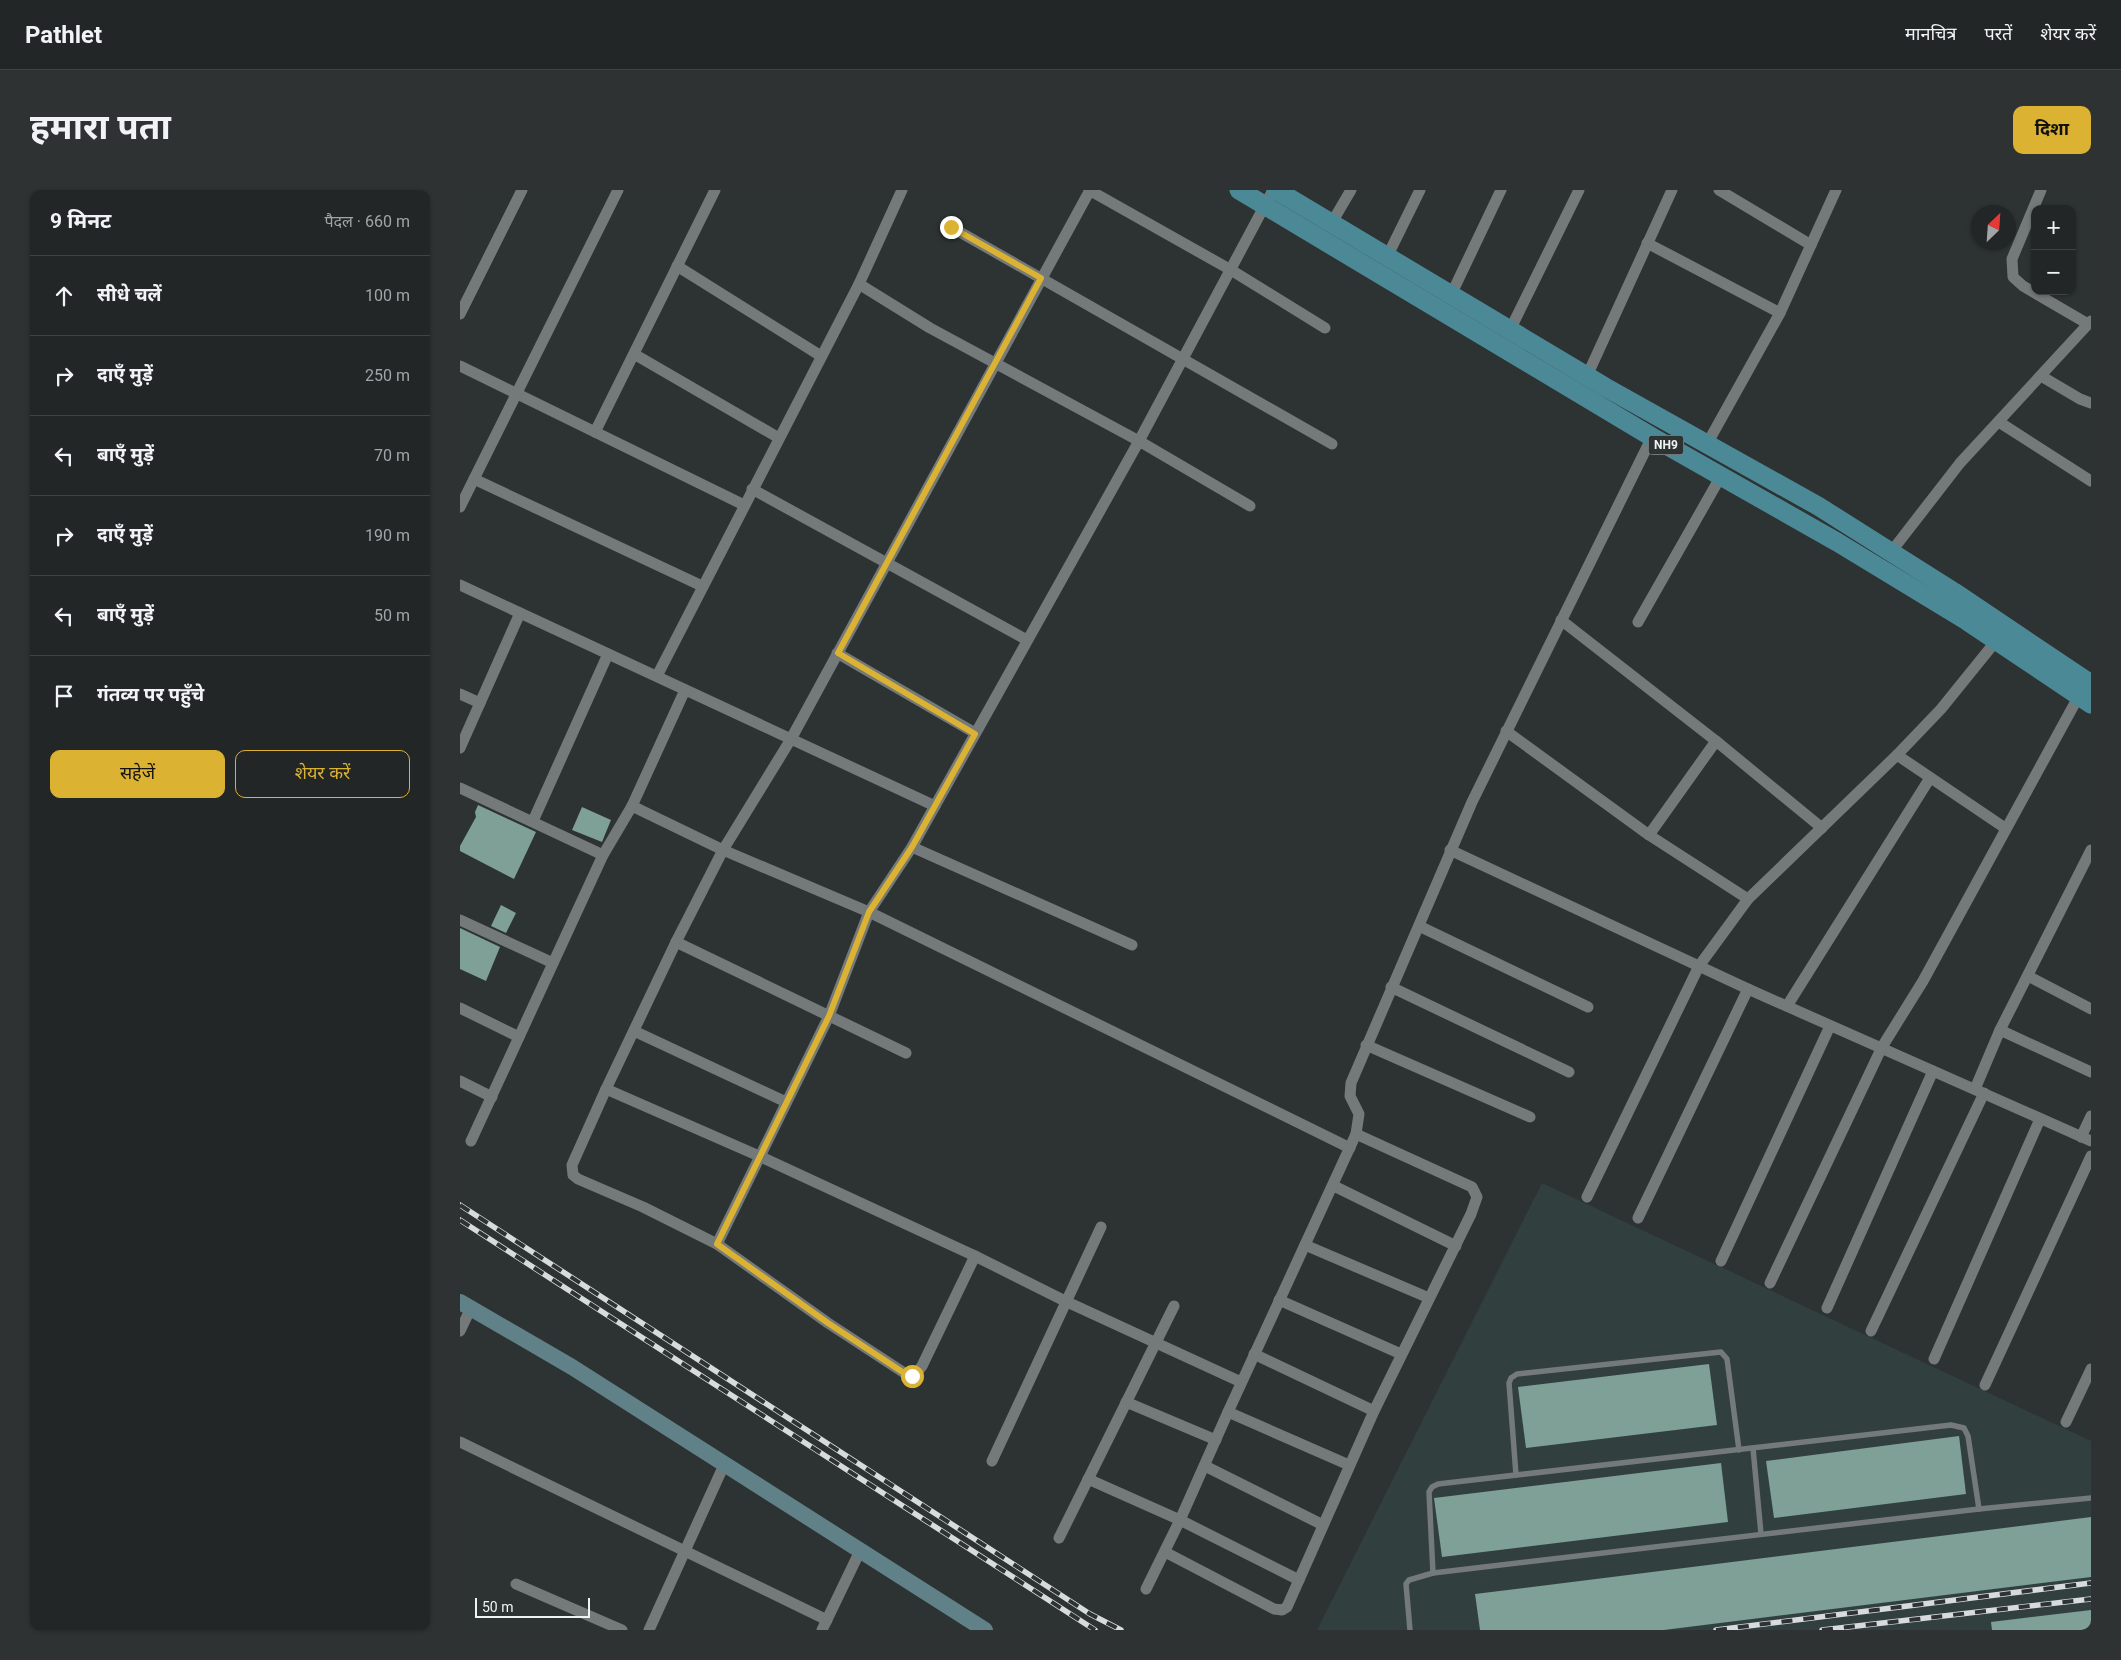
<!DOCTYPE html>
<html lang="hi">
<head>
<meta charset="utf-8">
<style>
	body { margin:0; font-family:Roboto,"Noto Sans Devanagari",sans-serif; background:#2e3232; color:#f1f3f6 }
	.controls { position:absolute; right:15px; top:15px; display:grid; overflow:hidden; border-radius:10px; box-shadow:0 1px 4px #0004 }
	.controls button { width:45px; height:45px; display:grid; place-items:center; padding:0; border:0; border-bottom:1px solid #3f4343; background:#222626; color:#f1f3f6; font:25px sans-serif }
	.compass { position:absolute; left:1511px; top:15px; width:45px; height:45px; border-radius:50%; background:#222626; box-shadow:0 1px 4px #0004; rotate:25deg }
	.scale { position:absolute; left:15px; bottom:12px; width:115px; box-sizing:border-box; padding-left:5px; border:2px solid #eff2f2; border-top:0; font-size:14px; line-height:18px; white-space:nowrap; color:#eff2f2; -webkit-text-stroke:4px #2d3232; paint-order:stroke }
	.stop { position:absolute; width:15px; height:15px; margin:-11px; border:4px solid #dcb233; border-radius:50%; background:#fff }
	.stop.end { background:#dcb233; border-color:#fff; box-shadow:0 1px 5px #0008 }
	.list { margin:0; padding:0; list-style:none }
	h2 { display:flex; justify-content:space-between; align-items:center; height:65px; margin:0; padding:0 20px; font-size:21px }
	h2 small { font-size:16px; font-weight:400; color:#a2a5a7 }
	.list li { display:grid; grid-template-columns:32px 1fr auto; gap:15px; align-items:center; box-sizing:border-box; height:80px; padding:0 20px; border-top:1px solid #3f4343 }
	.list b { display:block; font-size:19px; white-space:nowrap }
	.list em { font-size:16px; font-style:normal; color:#a2a5a7 }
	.actions { display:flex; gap:10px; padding:15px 20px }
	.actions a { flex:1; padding:11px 0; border:1px solid #dcb233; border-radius:10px; text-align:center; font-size:18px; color:#dcb233 }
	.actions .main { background:#dcb233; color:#111 }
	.icon { flex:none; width:28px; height:28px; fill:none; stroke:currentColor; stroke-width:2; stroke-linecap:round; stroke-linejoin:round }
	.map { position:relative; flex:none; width:1631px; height:1440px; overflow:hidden; border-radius:10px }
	header { display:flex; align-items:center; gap:30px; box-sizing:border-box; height:70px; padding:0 25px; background:#222626; border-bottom:1px solid #3f4343 }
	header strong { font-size:24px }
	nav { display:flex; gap:28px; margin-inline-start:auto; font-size:18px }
	.intro { display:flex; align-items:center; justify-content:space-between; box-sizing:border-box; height:120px; padding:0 30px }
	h1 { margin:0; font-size:35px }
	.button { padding:12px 22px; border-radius:10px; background:#dcb233; color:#111; font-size:18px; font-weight:700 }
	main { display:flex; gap:30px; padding:0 30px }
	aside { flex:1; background:#222626; border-radius:10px; box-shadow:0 1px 4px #0004 }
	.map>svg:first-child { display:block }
	.built { fill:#323f3f }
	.building { fill:#7ea096 }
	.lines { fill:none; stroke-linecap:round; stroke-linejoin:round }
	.lane { stroke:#747979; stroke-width:5.5 }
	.street { stroke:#747979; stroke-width:11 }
	.secondary { stroke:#608188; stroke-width:16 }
	.primary { stroke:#4c8997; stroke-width:19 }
	.rail-casing { stroke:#d8dbdb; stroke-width:5.5 }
	.rail { stroke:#2d3232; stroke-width:4; stroke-dasharray:11; stroke-linecap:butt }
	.route { stroke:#dcb233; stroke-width:6 }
	.labels { text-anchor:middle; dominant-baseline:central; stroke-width:5; stroke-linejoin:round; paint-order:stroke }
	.shield { fill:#2d3232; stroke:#b5b8b8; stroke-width:1 }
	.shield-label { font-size:12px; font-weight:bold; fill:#eff2f2 }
</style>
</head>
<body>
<header>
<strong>Pathlet</strong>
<nav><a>मानचित्र</a><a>परतें</a><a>शेयर करें</a></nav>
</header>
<div class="intro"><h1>हमारा पता</h1><a class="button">दिशा</a></div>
<main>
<aside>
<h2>9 मिनट<small>पैदल · 660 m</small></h2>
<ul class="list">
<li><svg class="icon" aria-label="ahead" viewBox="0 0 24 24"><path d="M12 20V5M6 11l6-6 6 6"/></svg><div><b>सीधे चलें</b></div><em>100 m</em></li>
<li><svg class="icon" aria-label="right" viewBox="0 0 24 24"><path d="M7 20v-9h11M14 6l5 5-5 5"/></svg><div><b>दाएँ मुड़ें</b></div><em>250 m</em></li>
<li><svg class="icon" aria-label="left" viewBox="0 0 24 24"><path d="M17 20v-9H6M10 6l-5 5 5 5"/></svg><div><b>बाएँ मुड़ें</b></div><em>70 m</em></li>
<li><svg class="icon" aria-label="right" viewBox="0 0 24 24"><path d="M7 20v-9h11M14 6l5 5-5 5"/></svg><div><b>दाएँ मुड़ें</b></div><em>190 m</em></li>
<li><svg class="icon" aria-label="left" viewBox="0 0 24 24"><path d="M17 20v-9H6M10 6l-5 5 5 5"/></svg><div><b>बाएँ मुड़ें</b></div><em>50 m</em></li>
<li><svg class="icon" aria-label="arrive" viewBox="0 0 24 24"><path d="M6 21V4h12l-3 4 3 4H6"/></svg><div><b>गंतव्य पर पहुँचे</b></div></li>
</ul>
<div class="actions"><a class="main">सहेजें</a><a>शेयर करें</a></div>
</aside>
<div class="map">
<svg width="1631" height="1440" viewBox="0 0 1631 1440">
	<rect width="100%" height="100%" fill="#2d3232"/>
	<polygon class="built" points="1082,993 1631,1251 1631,1440 857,1440"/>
	<g class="building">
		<polygon points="18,615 76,642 54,689 0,661 0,656 16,627 15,622"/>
		<polygon points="122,617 151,630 142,652 112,640"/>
		<polygon points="41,715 56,723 46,743 31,736"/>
		<polygon points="0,738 40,757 26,791 0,779"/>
		<polygon points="1249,1174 1257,1235 1066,1258 1058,1197"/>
		<polygon points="1499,1246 1506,1304 1314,1328 1306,1271"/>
		<polygon points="1261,1273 1268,1332 982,1367 974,1308"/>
		<polygon points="1631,1327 1631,1387 1204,1440 1020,1440 1015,1404"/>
		<polygon points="1631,1420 1631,1440 1532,1440 1531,1432"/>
	</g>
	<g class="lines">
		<g class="lane">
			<polyline points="1293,1258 1301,1344"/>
			<polyline points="1056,1285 1049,1193 1051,1188 1057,1184 1261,1162 1267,1169 1279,1260"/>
			<polyline points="973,1383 969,1302 972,1297 978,1294 1491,1235 1504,1238 1508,1246 1519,1319"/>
			<polyline points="950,1440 946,1394 949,1390 973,1383 1519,1319 1631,1308"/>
		</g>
		<g class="street">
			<polyline points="629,0 771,80 865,138"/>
			<polyline points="1259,0 1351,55"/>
			<polyline points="1581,0 1552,69 1553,87 1563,96 1628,134"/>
			<polyline points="871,34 891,0"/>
			<polyline points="491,37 872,254"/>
			<polyline points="1187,53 1320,123"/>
			<polyline points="927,67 960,0"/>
			<polyline points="217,76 361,166"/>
			<polyline points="399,94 470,138 679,251 790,316"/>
			<polyline points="991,105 1041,0"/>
			<polyline points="0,124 62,0"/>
			<polyline points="1050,140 1119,0"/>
			<polyline points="174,164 319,248"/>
			<polyline points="0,176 284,315"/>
			<polyline points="1127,186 1212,0"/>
			<polyline points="1581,186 1620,209 1631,213"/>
			<polyline points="1539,232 1631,291"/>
			<polyline points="135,242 255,0"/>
			<polyline points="1247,254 1320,123 1376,0"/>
			<polyline points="14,289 242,396"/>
			<polyline points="292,299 567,450"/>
			<polyline points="0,317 158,0"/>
			<polyline points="1431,362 1500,273 1631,131"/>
			<polyline points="0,395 475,616"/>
			<polyline points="1101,430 1256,551 1362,638"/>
			<polyline points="1178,432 1261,286"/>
			<polyline points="377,463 515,543"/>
			<polyline points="197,486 399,94 442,0"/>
			<polyline points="0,504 20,513"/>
			<polyline points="1046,541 1189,645 1288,709"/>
			<polyline points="0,558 60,423"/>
			<polyline points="1437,565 1545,638"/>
			<polyline points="0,598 143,665"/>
			<polyline points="172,616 263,660 409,722 890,958"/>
			<polyline points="73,631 148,464"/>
			<polyline points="1189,645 1256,551"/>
			<polyline points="452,657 672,755"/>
			<polyline points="990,660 1288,799 1631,951"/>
			<polyline points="0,730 93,773"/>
			<polyline points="959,736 1128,817"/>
			<polyline points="216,752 446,863"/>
			<polyline points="1568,786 1631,819"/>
			<polyline points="931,797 1109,882"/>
			<polyline points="1327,816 1470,588"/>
			<polyline points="0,818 59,847"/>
			<polyline points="1540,840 1631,882"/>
			<polyline points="174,841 326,912"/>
			<polyline points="906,855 1070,927"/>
			<polyline points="0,891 32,907"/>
			<polyline points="146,899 299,966 515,1066 605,1111 781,1192"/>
			<polyline points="1515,899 1540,840 1631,660"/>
			<polyline points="1621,947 1631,926"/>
			<polyline points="11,951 143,665 172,616 225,500"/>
			<polyline points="874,996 996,1056"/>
			<polyline points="1127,1007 1239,776 1288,709 1437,565 1481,519 1536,451"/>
			<polyline points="1178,1028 1288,799"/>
			<polyline points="257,1054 369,826 409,722 452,657 679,251 813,0"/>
			<polyline points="845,1055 969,1108"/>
			<polyline points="515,1066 462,1176 454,1186 449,1186 368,1133 257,1054 183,1017 118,989 113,985 112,975 146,899 216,752 263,660 331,549 630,0"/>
			<polyline points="1261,1071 1370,836"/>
			<polyline points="1310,1093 1422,857 1463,791 1621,502"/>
			<polyline points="819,1110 941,1164"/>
			<polyline points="1367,1118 1473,881"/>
			<polyline points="0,1141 11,1118"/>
			<polyline points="1411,1141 1524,903"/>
			<polyline points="794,1164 914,1221"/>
			<polyline points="1474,1169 1580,929"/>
			<polyline points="1525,1195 1631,966"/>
			<polyline points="666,1212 756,1250"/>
			<polyline points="768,1222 889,1275"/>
			<polyline points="1606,1232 1631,1179"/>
			<polyline points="0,1252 367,1430"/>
			<polyline points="532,1271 641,1037"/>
			<polyline points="745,1276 863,1335"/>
			<polyline points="628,1289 720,1330 839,1390"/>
			<polyline points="599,1348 714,1116"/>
			<polyline points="705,1362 814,1419 822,1420 827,1417 914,1221 1011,1024 1017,1007 1012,997 896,944"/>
			<polyline points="56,1394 162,1440"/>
			<polyline points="686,1399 720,1330 768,1222 896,944 899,924 890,906 891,893 1012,612 1192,247"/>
			<polyline points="189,1440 264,1275"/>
			<polyline points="362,1440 400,1361"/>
		</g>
		<polyline class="secondary" points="0,1112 112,1177 525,1440"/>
		<g class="primary">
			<polyline points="779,0 1192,247 1377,352 1507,431 1631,514"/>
			<polyline points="816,0 1145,197 1358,316 1494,402 1631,494"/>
		</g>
		<g class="rail-casing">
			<g id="rail">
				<polyline points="0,1015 630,1424 661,1440"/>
				<polyline points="0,1030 635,1440"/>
				<polyline points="1256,1440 1631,1393"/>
				<polyline points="1362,1440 1631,1409"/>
			</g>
		</g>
		<use href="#rail" class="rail"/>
	</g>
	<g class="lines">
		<polyline class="route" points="452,1186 444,1183 368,1133 257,1054 369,826 409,722 452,657 515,544 378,463 581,88 491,37"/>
	</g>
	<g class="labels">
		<rect class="shield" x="1188.5" y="245.5" width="35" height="19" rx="4"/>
		<g class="shield-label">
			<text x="1206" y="255">NH9</text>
		</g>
	</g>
</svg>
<div class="controls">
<button>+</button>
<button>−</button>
</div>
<svg class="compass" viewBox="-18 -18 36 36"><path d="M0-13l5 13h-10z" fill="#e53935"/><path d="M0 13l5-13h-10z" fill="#a2a5a7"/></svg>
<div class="scale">50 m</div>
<div class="stop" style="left:452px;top:1186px"></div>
<div class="stop end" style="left:491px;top:37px"></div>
</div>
</main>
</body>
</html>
